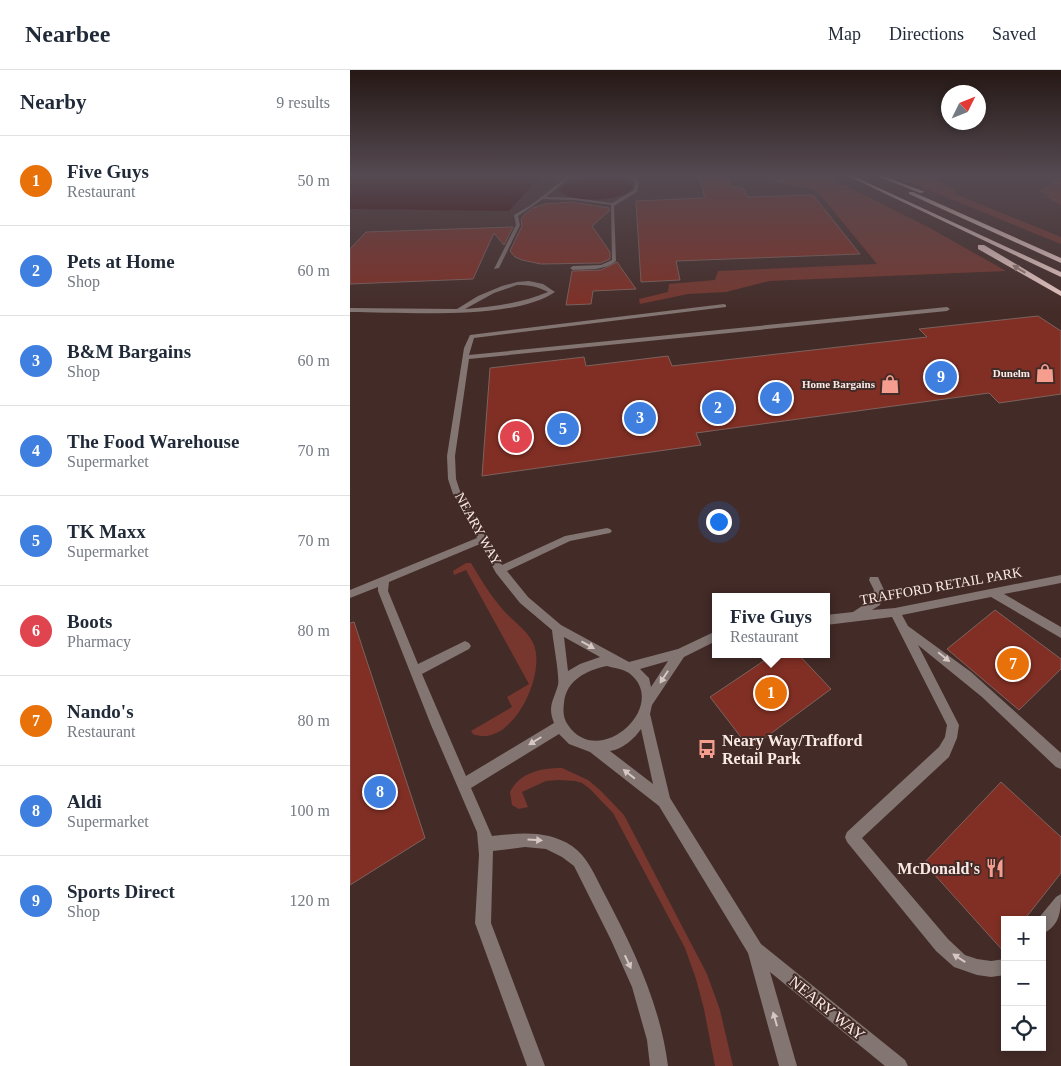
<!DOCTYPE html>
<html lang="en">
<head>
<meta charset="utf-8">
<style>
	body { margin:0; font-family:"Times New Roman",serif; background:#f2f2f3; color:#1f2937 }
	.controls { position:absolute; right:15px; bottom:15px; display:grid; overflow:hidden; border-radius:0px; box-shadow:0 2px 8px #0003 }
	.controls button { width:45px; height:45px; display:grid; place-items:center; padding:0; border:0; border-bottom:1px solid #e0e1e3; background:#fff; color:#1f2937; font:25px sans-serif }
	.compass { position:absolute; left:591px; top:15px; width:45px; height:45px; border-radius:50%; background:#fff; box-shadow:0 2px 8px #0003; rotate:47deg }
	.you { position:absolute; left:368px; top:451px; width:18px; height:18px; margin:-12px; border:4px solid #fff; border-radius:50%; background:#1a73e8; box-shadow:0 0 0 8px #1a73e833 }
	.badge { display:grid; place-items:center; width:32px; height:32px; border-radius:50%; background:#ea580c; color:#fff; font-size:16px; font-weight:700 }
	.pin { position:absolute; translate:-50% -50%; border:2px solid #fff; box-shadow:0 1px 5px #0006 }
	.popup { position:absolute; left:362px; top:523px; width:118px; height:65px; box-sizing:border-box; display:grid; place-content:center; border-radius:0px; background:#fff; filter:drop-shadow(0 1px 4px #0005); font-size:16px; white-space:nowrap; color:#747a83 }
	.popup b { font-size:19px; color:#1f2937 }
	.popup::after { content:''; position:absolute; left:50%; top:100%; margin-left:-10px; border:10px solid transparent; border-top-color:#fff }
	.list { margin:0; padding:0; list-style:none }
	h2 { display:flex; justify-content:space-between; align-items:center; height:65px; margin:0; padding:0 20px; font-size:21px }
	h2 small { font-size:16px; font-weight:400; color:#747a83 }
	.list li { display:grid; grid-template-columns:32px 1fr auto; gap:15px; align-items:center; box-sizing:border-box; height:90px; padding:0 20px; border-top:1px solid #e0e1e3 }
	.list b { display:block; font-size:19px; white-space:nowrap }
	.list p { margin:0; font-size:16px; white-space:nowrap; color:#747a83 }
	.list em { font-size:16px; font-style:normal; color:#747a83 }
	.icon { flex:none; width:28px; height:28px; fill:none; stroke:currentColor; stroke-width:2; stroke-linecap:round; stroke-linejoin:round }
	.map { position:relative; flex:none; width:711px; height:996px; overflow:hidden }
	header { display:flex; align-items:center; gap:30px; box-sizing:border-box; height:70px; padding:0 25px; background:#fff; border-bottom:1px solid #e0e1e3 }
	header strong { font-size:24px }
	nav { display:flex; gap:28px; margin-inline-start:auto; font-size:18px }
	main { display:flex }
	aside { flex:1; background:#fff }
	.map>svg:first-child { display:block }
	.green { fill:#77372e }
	.water { fill:#380000 }
	.building { fill:#812f24; stroke:#7d625d }
	.lines { fill:none; stroke-linecap:round; stroke-linejoin:round }
	.lane { fill:#827572; fill-rule:evenodd }
	.highway { fill:#f1d1cb; fill-rule:evenodd }
	.oneway { fill:#9a7e79 }
	.oneway2 { fill:#d6c7c3 }
	.labels { text-anchor:middle; dominant-baseline:central; stroke-width:4; stroke-linejoin:round; paint-order:stroke }
	.far-poi-label { font-size:11px; font-weight:bold; fill:#faeae6; stroke:#432b27; text-anchor:end }
	.street-label { font-size:14px; fill:#faeae6; stroke:#432b27 }
	.near-poi-label { font-size:16px; font-weight:bold; fill:#faeae6; stroke:#432b27; text-anchor:start }
	.near-street-label { font-size:16px; fill:#faeae6; stroke:#432b27 }
</style>
</head>
<body>
<header>
<strong>Nearbee</strong>
<nav><a>Map</a><a>Directions</a><a>Saved</a></nav>
</header>
<main>
<aside>
<h2>Nearby<small>9 results</small></h2>
<ul class="list">
<li><span class="badge" style="background:#e8710a">1</span><div><b>Five Guys</b><p>Restaurant</p></div><em>50 m</em></li>
<li><span class="badge" style="background:#3f7fe0">2</span><div><b>Pets at Home</b><p>Shop</p></div><em>60 m</em></li>
<li><span class="badge" style="background:#3f7fe0">3</span><div><b>B&amp;M Bargains</b><p>Shop</p></div><em>60 m</em></li>
<li><span class="badge" style="background:#3f7fe0">4</span><div><b>The Food Warehouse</b><p>Supermarket</p></div><em>70 m</em></li>
<li><span class="badge" style="background:#3f7fe0">5</span><div><b>TK Maxx</b><p>Supermarket</p></div><em>70 m</em></li>
<li><span class="badge" style="background:#e0444e">6</span><div><b>Boots</b><p>Pharmacy</p></div><em>80 m</em></li>
<li><span class="badge" style="background:#e8710a">7</span><div><b>Nando's</b><p>Restaurant</p></div><em>80 m</em></li>
<li><span class="badge" style="background:#3f7fe0">8</span><div><b>Aldi</b><p>Supermarket</p></div><em>100 m</em></li>
<li><span class="badge" style="background:#3f7fe0">9</span><div><b>Sports Direct</b><p>Shop</p></div><em>120 m</em></li>
</ul>
</aside>
<div class="map">
<svg width="711" height="996" viewBox="0 0 711 996">
	<rect width="100%" height="100%" fill="#432b27"/>
	<g class="green">
		<polygon points="411,106 476,106 580,158 656,201 419,211 376,222 338,224 290,234 289,229 318,222 319,214 365,210 368,201 527,194 468,122 458,118 432,114"/>
		<polygon points="544,106 575,106 605,119 605,124 711,167 711,174"/>
		<polygon points="705,108 711,109 711,135 696,127 700,125 688,121 698,116"/>
		<path d="M116,493H121C131,510 141,526 154,541C163,551 179,562 184,575C196,606 161,679 123,664L121,661L162,637L157,627L179,614L116,500L104,505L103,501Z"/>
		<path d="M212,698L238,710L250,720L274,745L357,904L370,940L383,996H365L354,939L346,909L335,878L263,743L240,719L232,713L225,711L209,710L196,711L172,722L178,737L169,739L162,735L160,722C170,702 192,698 212,698Z"/>
	</g>
	<g class="water">
		<polygon points="0,106 191,106 159,141 0,139"/>
		<path d="M244,108C256,108 273,107 283,116L282,120C268,131 225,134 210,122L209,119L220,112Z"/>
	</g>
	<g class="building">
		<polygon points="349,106 377,106 382,117 392,117 398,127 463,125 510,184 326,191 330,210 291,212 286,131 355,128"/>
		<polygon points="222,132 259,138 259,141 242,156 260,182 260,189 251,193 191,194 172,190 165,187 160,181 172,156 171,149 175,144 183,138 195,134"/>
		<polygon points="163,157 154,175 144,163 123,209 0,214 0,179 16,162"/>
		<polygon points="267,192 286,219 243,221 241,234 216,235 222,201 251,200"/>
		<polygon points="688,246 711,261 711,324 649,333 639,323 346,363 351,375 132,406 140,298 234,287 236,296 318,286 322,296 577,267 569,259"/>
		<polygon points="645,540 711,589 711,599 669,640 597,579"/>
		<polygon points="4,552 75,768 0,815 0,553"/>
		<polygon points="424,584 448,584 481,619 400,679 360,627"/>
		<polygon points="651,712 711,767 711,803 674,850 655,850 655,883 574,793"/>
	</g>
	<g class="lines">
		<g class="lane">
			<path d="M218,106H222L196,127L224,128L262,133L284,120L285,112L279,106H283L289,112L287,122L264,136L266,191C254,201 237,199 223,200L220,198L223,196L251,195L262,190L261,135L224,130L193,129L168,146L170,155L149,198L144,199L166,155L164,145L181,135Z"/>
			<path d="M179,211L193,214L205,222C163,251 52,242 0,242V238L107,239L128,226L152,216L167,212ZM167,215C179,215 187,216 198,222C171,233 144,237 115,239L144,223Z"/>
			<path d="M374,234L376,235V237L124,268L119,285L597,237L600,239L597,241L119,289L105,386L106,409L111,424L152,495L215,466L257,458L260,459L262,461L260,463L220,471L157,501L178,527L211,555L279,592L328,579L366,561V571L334,587L302,635L300,644L320,728L411,874L555,990L558,996H535L420,902L447,996H429L398,883L309,736L240,682L219,674L209,664L121,718L142,766C171,763 197,760 222,776C238,787 245,806 254,823C283,878 310,933 318,996H300L297,970L282,917L261,870L224,796L212,787L196,779L175,777L143,781L141,853L195,996H177L125,853L129,785L127,762L81,655L28,521V517L0,528V520L127,468L103,424L98,409L97,386L114,278L120,265ZM130,474L146,503L170,533L202,560C203,571 210,607 208,615C204,630 197,636 204,653L116,706L72,604L119,579L121,576L119,573L115,571L68,594L38,521L39,512ZM214,567L250,587L230,594L218,601ZM318,591L301,617L299,608L290,599ZM257,596C264,598 273,599 279,603C321,635 249,701 218,655C213,648 213,641 214,633C216,610 237,600 257,596ZM291,659L303,714L260,681C273,679 284,669 291,659Z"/>
			<polygon points="711,505 711,513 654,524 711,557 711,568 641,527 552,545 558,556 621,602 711,683 711,699 706,697 632,627 568,575 609,655 607,668 599,687 512,768 598,869 615,885 627,889 641,891 655,889 655,905 641,907 627,905 604,897 586,881 497,772 495,767 497,762 589,677 595,667 597,655 542,547 476,555 476,545 503,542 521,530 524,520 519,510 520,507 528,507 534,520 530,535 522,540 545,538"/>
			<path d="M711,824C711,841 710,856 692,864V850H687L706,827Z"/>
		</g>
		<g class="highway">
			<polygon points="498,106 503,106 711,202 711,207"/>
			<polygon points="527,106 533,106 575,122 570,123"/>
			<polygon points="559,122 563,122 711,188 711,193 559,124"/>
			<polygon points="628,175 634,175 711,221 711,226 628,179"/>
		</g>
	</g>
	<defs><path id="oneway-solid" d="M-6-.8H1V-3.2L6.5 0L1 3.2V.8H-6Z" transform="scale(1.25)"/></defs>
	<use class="oneway" href="#oneway-solid" transform="translate(669 199) rotate(-149)"/>
	<g class="oneway2">
		<use href="#oneway-solid" transform="translate(238 575) rotate(29)"/>
		<use href="#oneway-solid" transform="translate(594 587) rotate(39)"/>
		<use href="#oneway-solid" transform="translate(314 607) rotate(123)"/>
		<use href="#oneway-solid" transform="translate(185 671) rotate(148)"/>
		<use href="#oneway-solid" transform="translate(279 704) rotate(-142)"/>
		<use href="#oneway-solid" transform="translate(185 770) rotate(4)"/>
		<use href="#oneway-solid" transform="translate(609 888) rotate(-147)"/>
		<use href="#oneway-solid" transform="translate(278 892) rotate(65)"/>
		<use href="#oneway-solid" transform="translate(425 949) rotate(-106)"/>
	</g>
	<linearGradient id="sky" x2="0" y2="1"><stop stop-color="#251815"/><stop offset="0.43" stop-color="#554a52"/><stop offset="1" stop-color="#554a52" stop-opacity="0"/></linearGradient>
	<rect width="711" height="245" fill="url(#sky)"/>
	<defs>
		<g id="shop-bare" transform="scale(1.5)"><path d="M-5-2.5h2.3a2.7 3.5 0 0 1 5.4 0H5L5.5 6h-11ZM-1.5-2.5h3a1.5 2.3 0 0 0-3 0Z" fill="#f59d8e" stroke="#432b27" stroke-width="2.5" paint-order="stroke"/></g>
		<g id="bus-bare" transform="scale(1.5)"><path d="M-5-6H5V4H4V6H2V4H-2V6H-4V4H-5ZM-3.5-4V0h7V-4ZM-3.5 1.2v1.5H-2V1.2ZM2 1.2v1.5H3.5V1.2Z" fill="#f59d8e" stroke="#432b27" stroke-width="2.5" paint-order="stroke"/></g>
		<g id="restaurant-bare" transform="scale(1.5)"><path d="M-5-6h1v4h1v-4h1v4h1v-4h1v5L-1.5 .5V6h-2V.5L-5-1ZM5-6V6H3V1.5H1.5Q1.5-4 5-6Z" fill="#f59d8e" stroke="#432b27" stroke-width="2.5" paint-order="stroke"/></g>
	</defs>
	<g fill-rule="evenodd">
		<use href="#shop-bare" x="695" y="303"/>
		<use href="#shop-bare" x="540" y="314"/>
		<use href="#bus-bare" x="357" y="679"/>
		<use href="#restaurant-bare" x="645" y="798"/>
	</g>
	<g class="labels">
		<g class="far-poi-label">
			<text x="680" y="303">Dunelm</text>
			<text x="525" y="314">Home Bargains</text>
		</g>
		<g class="street-label">
			<text transform="translate(128 459) rotate(61)">NEARY WAY</text>
			<text transform="translate(591 516) rotate(-10)">TRAFFORD RETAIL PARK</text>
		</g>
		<g class="near-poi-label">
			<text x="372" y="670">Neary Way/Trafford<tspan x="372" dy="18">Retail Park</tspan></text>
			<text x="630" y="798" text-anchor="end">McDonald's</text>
		</g>
		<g class="near-street-label">
			<text transform="translate(477 938) rotate(39)">NEARY WAY</text>
		</g>
	</g>
</svg>
<div class="controls">
<button>+</button>
<button>−</button>
<button><svg class="icon" aria-label="locate" viewBox="0 0 24 24"><circle cx="12" cy="12" r="6"/><path d="M12 2v4M12 18v4M2 12h4M18 12h4"/></svg></button>
</div>
<svg class="compass" viewBox="-18 -18 36 36"><path d="M0-13l5 13h-10z" fill="#e53935"/><path d="M0 13l5-13h-10z" fill="#747a83"/></svg>
<div class="you"></div>
<div class="pin badge" style="left:421px;top:623px;background:#e8710a">1</div>
<div class="popup"><b>Five Guys</b>Restaurant</div>
<div class="pin badge" style="left:368px;top:338px;background:#3f7fe0">2</div>
<div class="pin badge" style="left:290px;top:348px;background:#3f7fe0">3</div>
<div class="pin badge" style="left:426px;top:328px;background:#3f7fe0">4</div>
<div class="pin badge" style="left:213px;top:359px;background:#3f7fe0">5</div>
<div class="pin badge" style="left:166px;top:367px;background:#e0444e">6</div>
<div class="pin badge" style="left:663px;top:594px;background:#e8710a">7</div>
<div class="pin badge" style="left:30px;top:722px;background:#3f7fe0">8</div>
<div class="pin badge" style="left:591px;top:307px;background:#3f7fe0">9</div>
</div>
</main>
</body>
</html>
